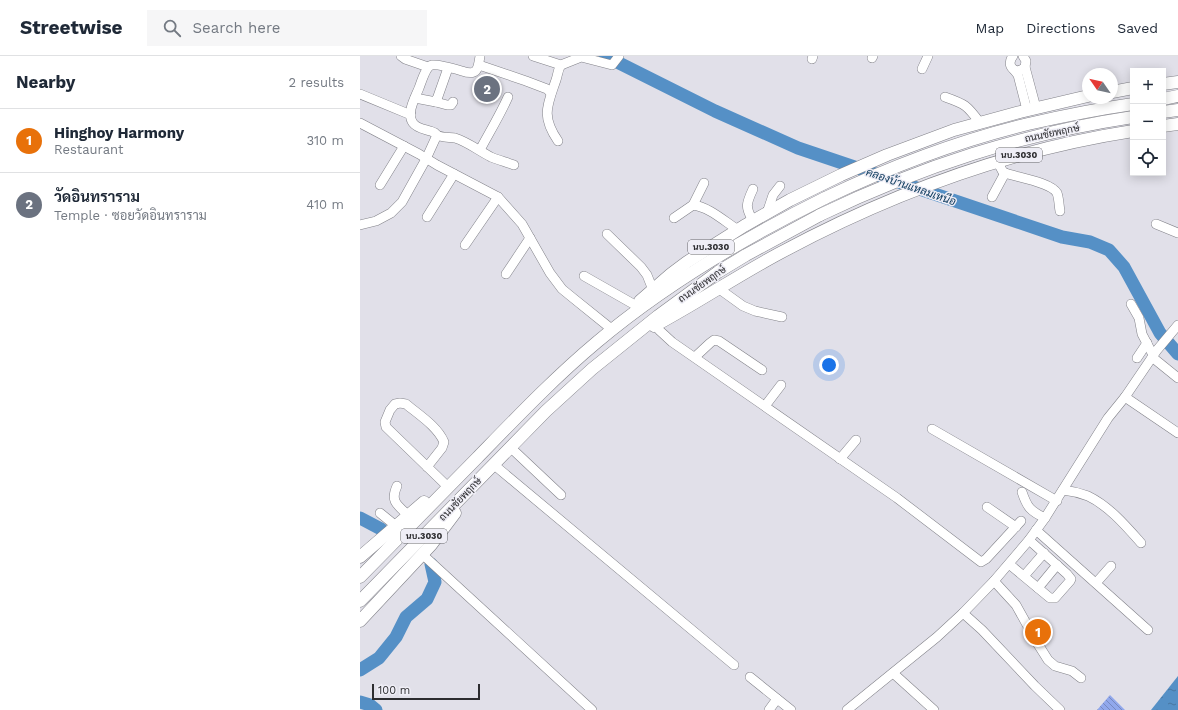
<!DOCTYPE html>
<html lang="en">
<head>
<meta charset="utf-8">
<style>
	body { margin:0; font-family:"Work Sans",Sarabun,sans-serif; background:#f6f6f7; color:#1f2937 }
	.controls { position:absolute; right:12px; top:12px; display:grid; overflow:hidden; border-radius:0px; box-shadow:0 2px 10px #0003 }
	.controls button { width:36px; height:36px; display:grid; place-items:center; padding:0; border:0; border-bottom:1px solid #e0e1e3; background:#fff; color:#1f2937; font:20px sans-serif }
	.compass { position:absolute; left:722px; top:12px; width:36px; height:36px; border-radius:50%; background:#fff; box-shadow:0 2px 10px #0003; rotate:304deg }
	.scale { position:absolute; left:12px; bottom:10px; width:108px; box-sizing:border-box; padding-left:4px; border:2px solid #2c2c2f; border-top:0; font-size:11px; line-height:14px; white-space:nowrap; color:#2c2c2f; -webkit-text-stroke:3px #efeef6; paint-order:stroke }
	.you { position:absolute; left:469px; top:309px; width:14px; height:14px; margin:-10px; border:3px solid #fff; border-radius:50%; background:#1a73e8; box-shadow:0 0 0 6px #1a73e833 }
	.badge { display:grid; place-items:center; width:26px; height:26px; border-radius:50%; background:#7c3aed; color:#fff; font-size:13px; font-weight:700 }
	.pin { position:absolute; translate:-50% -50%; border:2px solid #fff; box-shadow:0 1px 4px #0006 }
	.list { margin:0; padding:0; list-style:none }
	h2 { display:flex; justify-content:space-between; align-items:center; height:52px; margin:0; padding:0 16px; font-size:17px }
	h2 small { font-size:13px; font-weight:400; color:#747a83 }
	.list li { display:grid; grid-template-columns:26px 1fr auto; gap:12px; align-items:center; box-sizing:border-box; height:64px; padding:0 16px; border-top:1px solid #e0e1e3 }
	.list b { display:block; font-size:15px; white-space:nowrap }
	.list p { margin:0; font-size:13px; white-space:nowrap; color:#747a83 }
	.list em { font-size:13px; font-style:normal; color:#747a83 }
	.icon { flex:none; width:22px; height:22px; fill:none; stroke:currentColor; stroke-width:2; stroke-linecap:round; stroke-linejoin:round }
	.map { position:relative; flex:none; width:818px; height:654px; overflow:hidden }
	header { display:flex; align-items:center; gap:24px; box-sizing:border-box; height:56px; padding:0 20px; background:#fff; border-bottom:1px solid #e0e1e3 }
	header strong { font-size:19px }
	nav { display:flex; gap:22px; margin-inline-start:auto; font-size:14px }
	.search { width:280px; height:36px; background:#f6f6f7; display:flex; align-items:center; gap:10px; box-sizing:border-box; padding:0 14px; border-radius:0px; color:#747a83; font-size:15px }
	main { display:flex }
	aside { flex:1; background:#fff }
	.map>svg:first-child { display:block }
	.water { fill:url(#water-ripples) }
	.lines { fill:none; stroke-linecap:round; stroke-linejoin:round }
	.river { stroke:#5590c6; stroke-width:13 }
	.building { fill:url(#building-back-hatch) }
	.minor-casing { stroke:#828289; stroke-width:10 }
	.major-casing { stroke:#828289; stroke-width:13 }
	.minor { stroke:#fff; stroke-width:9 }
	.major { stroke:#fff; stroke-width:12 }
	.major-bridge-casing { stroke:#828289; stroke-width:13; stroke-linecap:butt }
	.major-bridge { stroke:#fff; stroke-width:12 }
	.labels { text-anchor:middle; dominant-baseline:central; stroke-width:3; stroke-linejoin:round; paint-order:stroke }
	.shield { fill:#efeef6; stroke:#66666b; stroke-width:1 }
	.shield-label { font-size:9px; font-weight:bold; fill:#2c2c2f }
	.street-label { font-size:10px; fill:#2c2c2f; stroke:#efeef6 }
	.water-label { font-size:11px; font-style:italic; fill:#08365a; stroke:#efeef6 }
</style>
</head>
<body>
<header>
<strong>Streetwise</strong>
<div class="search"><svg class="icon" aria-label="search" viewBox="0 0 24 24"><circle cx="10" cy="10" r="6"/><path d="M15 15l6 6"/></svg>Search here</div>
<nav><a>Map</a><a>Directions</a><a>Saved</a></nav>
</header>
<main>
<aside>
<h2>Nearby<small>2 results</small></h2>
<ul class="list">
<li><span class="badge" style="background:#e8710a">1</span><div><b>Hinghoy Harmony</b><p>Restaurant</p></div><em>310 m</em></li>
<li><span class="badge" style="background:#6b7280">2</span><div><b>วัดอินทราราม</b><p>Temple · ซอยวัดอินทราราม</p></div><em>410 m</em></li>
</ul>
</aside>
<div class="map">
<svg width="818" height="654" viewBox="0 0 818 654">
	<defs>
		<pattern id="water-ripples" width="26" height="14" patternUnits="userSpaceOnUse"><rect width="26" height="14" fill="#5590c6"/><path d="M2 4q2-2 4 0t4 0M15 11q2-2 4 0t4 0" fill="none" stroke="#4776a1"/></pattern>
		<pattern id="building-back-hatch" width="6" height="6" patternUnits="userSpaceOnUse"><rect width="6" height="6" fill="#91a8ec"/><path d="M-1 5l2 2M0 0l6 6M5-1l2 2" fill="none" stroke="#7789c0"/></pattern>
	</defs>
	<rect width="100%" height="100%" fill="#e1e0e9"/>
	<polygon class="water" points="818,620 818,654 791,654"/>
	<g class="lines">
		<g class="river">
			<polyline points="245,0 355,55 438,92 702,181 730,186 749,194 764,211 800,277 818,298"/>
			<polyline points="0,462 21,473"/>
			<polyline points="0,614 19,602 36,581 46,561 67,543 75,526 71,508"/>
			<polyline points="0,646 10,649 16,654"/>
		</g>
	</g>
	<polygon class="building" points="750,639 765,654 737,654"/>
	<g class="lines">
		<g class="minor-casing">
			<g id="minor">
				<polyline points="41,0 45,3 68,11"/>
				<path d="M120,0C118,14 117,20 102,15C95,13 78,8 72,9C66,10 61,27 59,32C55,42 46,57 53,67C58,74 69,73 75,77C76,78 76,79 77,79C82,82 90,81 95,82C108,86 119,95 131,101C138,104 146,106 154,109"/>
				<polyline points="173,0 201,9 221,1 252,9 259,0"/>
				<path d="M653,0C645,10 656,20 665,11L666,5L663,0"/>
				<polyline points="512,2 513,0"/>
				<polyline points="452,3 453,0"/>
				<polyline points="119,9 166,25 187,33 191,37"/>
				<polyline points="665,11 676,52"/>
				<polyline points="562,13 568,0"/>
				<polyline points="654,14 658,19 667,54"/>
				<polyline points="0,38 51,59"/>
				<path d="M585,41C605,48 607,49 620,67"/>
				<polyline points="55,42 76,46 88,12"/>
				<polyline points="76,46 87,49 91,49 93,46"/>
				<polyline points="0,67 59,98 77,109 138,141 162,168 190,217 202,233 213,242 249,271"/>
				<path d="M198,85C181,60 187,50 196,24C198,18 198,13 201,9"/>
				<path d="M120,94C129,77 140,59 148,41"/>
				<path d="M637,105L643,116L645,117C656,121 691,126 697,137C699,142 699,150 700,155"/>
				<polyline points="20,129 44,90"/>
				<path d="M393,133C386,148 385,151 393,165"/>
				<polyline points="632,141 645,117"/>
				<polyline points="333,149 344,127"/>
				<polyline points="407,157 413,139 420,130"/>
				<polyline points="67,161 94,118"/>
				<path d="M314,162L333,149C349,151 364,165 378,174"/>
				<polyline points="796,168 818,177"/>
				<polyline points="0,169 16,165 31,157 42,146 66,103 77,79"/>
				<polyline points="247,178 281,211 287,219 293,234"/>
				<polyline points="105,189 138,141"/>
				<polyline points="146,218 170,182"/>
				<polyline points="224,220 275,249"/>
				<polyline points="358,232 383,250 395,255 422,261"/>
				<polyline points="771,248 779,262 782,278 793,299"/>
				<polyline points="296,269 299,274 312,286 537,442 621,506 626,503 661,465"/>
				<polyline points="335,301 350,287 354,284 359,285 402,314"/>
				<polyline points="792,301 818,322"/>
				<polyline points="777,302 787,287"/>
				<polyline points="765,341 818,377"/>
				<polyline points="405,350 421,329"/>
				<polyline points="572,373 697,445"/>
				<polyline points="150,391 201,439"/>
				<polyline points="480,403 496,384"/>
				<polyline points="133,408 374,609"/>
				<path d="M67,411L82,392L84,386C77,370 59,359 46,348L40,347L35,348L30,354L25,366L26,371L85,428"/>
				<path d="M37,430C30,445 37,449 48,459"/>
				<path d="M703,434C712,435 720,437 728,440C749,450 766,470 781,487"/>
				<path d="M662,436C667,451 670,455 685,462"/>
				<polyline points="627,451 656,471"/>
				<polyline points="20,457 36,470"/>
				<polyline points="676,474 788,574"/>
				<polyline points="62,498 232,654"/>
				<polyline points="649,508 690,542 695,542 710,525 711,523 707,518 669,484"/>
				<polyline points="664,520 684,497"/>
				<polyline points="634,525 656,549 676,585 688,604 695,610 712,615 721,622"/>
				<polyline points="736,527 751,510"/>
				<polyline points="678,532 697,509"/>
				<polyline points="603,557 622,574 675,630 700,654"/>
				<polyline points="533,617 574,654"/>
				<polyline points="390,621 431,654"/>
				<polyline points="409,654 417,643"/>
				<polyline points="487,654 577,581 603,557 634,525 669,484 685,462 748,362 765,341 797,294 818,269"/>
			</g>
		</g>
		<g class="major-casing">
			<g id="major">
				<polyline points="803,28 818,26"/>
				<polyline points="752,36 773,32"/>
				<polyline points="803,43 818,40"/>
				<polyline points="803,56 818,54"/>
				<polyline points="803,70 818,68"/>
				<polyline points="280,245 311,218 327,206 384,170 430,144 481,119 527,99 594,74 660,56 728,40"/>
				<path d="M294,270C337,247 377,220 420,197C530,138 649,94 773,75"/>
				<polyline points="0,501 64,446"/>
				<path d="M0,521C39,481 78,442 117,402C156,362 194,322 237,286C306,228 384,182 465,142"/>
				<polyline points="0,545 186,355 232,313 298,260 358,216 386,199 460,159"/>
				<polyline points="0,565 71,489 95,457"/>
			</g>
		</g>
		<use href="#minor" class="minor"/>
		<use href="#major" class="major"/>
		<g class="major-bridge-casing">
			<g id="major-bridge">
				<path d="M465,142C530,111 598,85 668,68C703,60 738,53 773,48"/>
				<path d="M460,159C562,110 661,78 773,61"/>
			</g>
		</g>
		<use href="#major-bridge" class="major-bridge"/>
	</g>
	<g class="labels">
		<g class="shield">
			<rect x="636" y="92" width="46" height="14" rx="3"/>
			<rect x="328" y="184" width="46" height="14" rx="3"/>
			<rect x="41" y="473" width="46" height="14" rx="3"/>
		</g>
		<g class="shield-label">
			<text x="659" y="99">นบ.3030</text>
			<text x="351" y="191">นบ.3030</text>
			<text x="64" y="480">นบ.3030</text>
		</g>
		<g class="street-label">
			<text transform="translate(692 77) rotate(-12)">ถนนชัยพฤกษ์</text>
			<text transform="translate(342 228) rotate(-35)">ถนนชัยพฤกษ์</text>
			<text transform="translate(100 443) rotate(-46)">ถนนชัยพฤกษ์</text>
		</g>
		<g class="water-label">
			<text transform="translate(551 131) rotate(19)">คลองบ้านแหลมเหนือ</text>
		</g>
	</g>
</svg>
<div class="controls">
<button>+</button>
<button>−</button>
<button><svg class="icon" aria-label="locate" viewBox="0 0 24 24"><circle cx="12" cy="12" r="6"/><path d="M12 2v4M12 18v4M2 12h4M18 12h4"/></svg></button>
</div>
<svg class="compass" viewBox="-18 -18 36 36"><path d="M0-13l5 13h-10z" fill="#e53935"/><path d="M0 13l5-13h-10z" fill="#747a83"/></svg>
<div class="scale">100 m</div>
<div class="you"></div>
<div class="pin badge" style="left:678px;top:576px;background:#e8710a">1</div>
<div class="pin badge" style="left:127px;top:33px;background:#6b7280">2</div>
</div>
</main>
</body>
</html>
